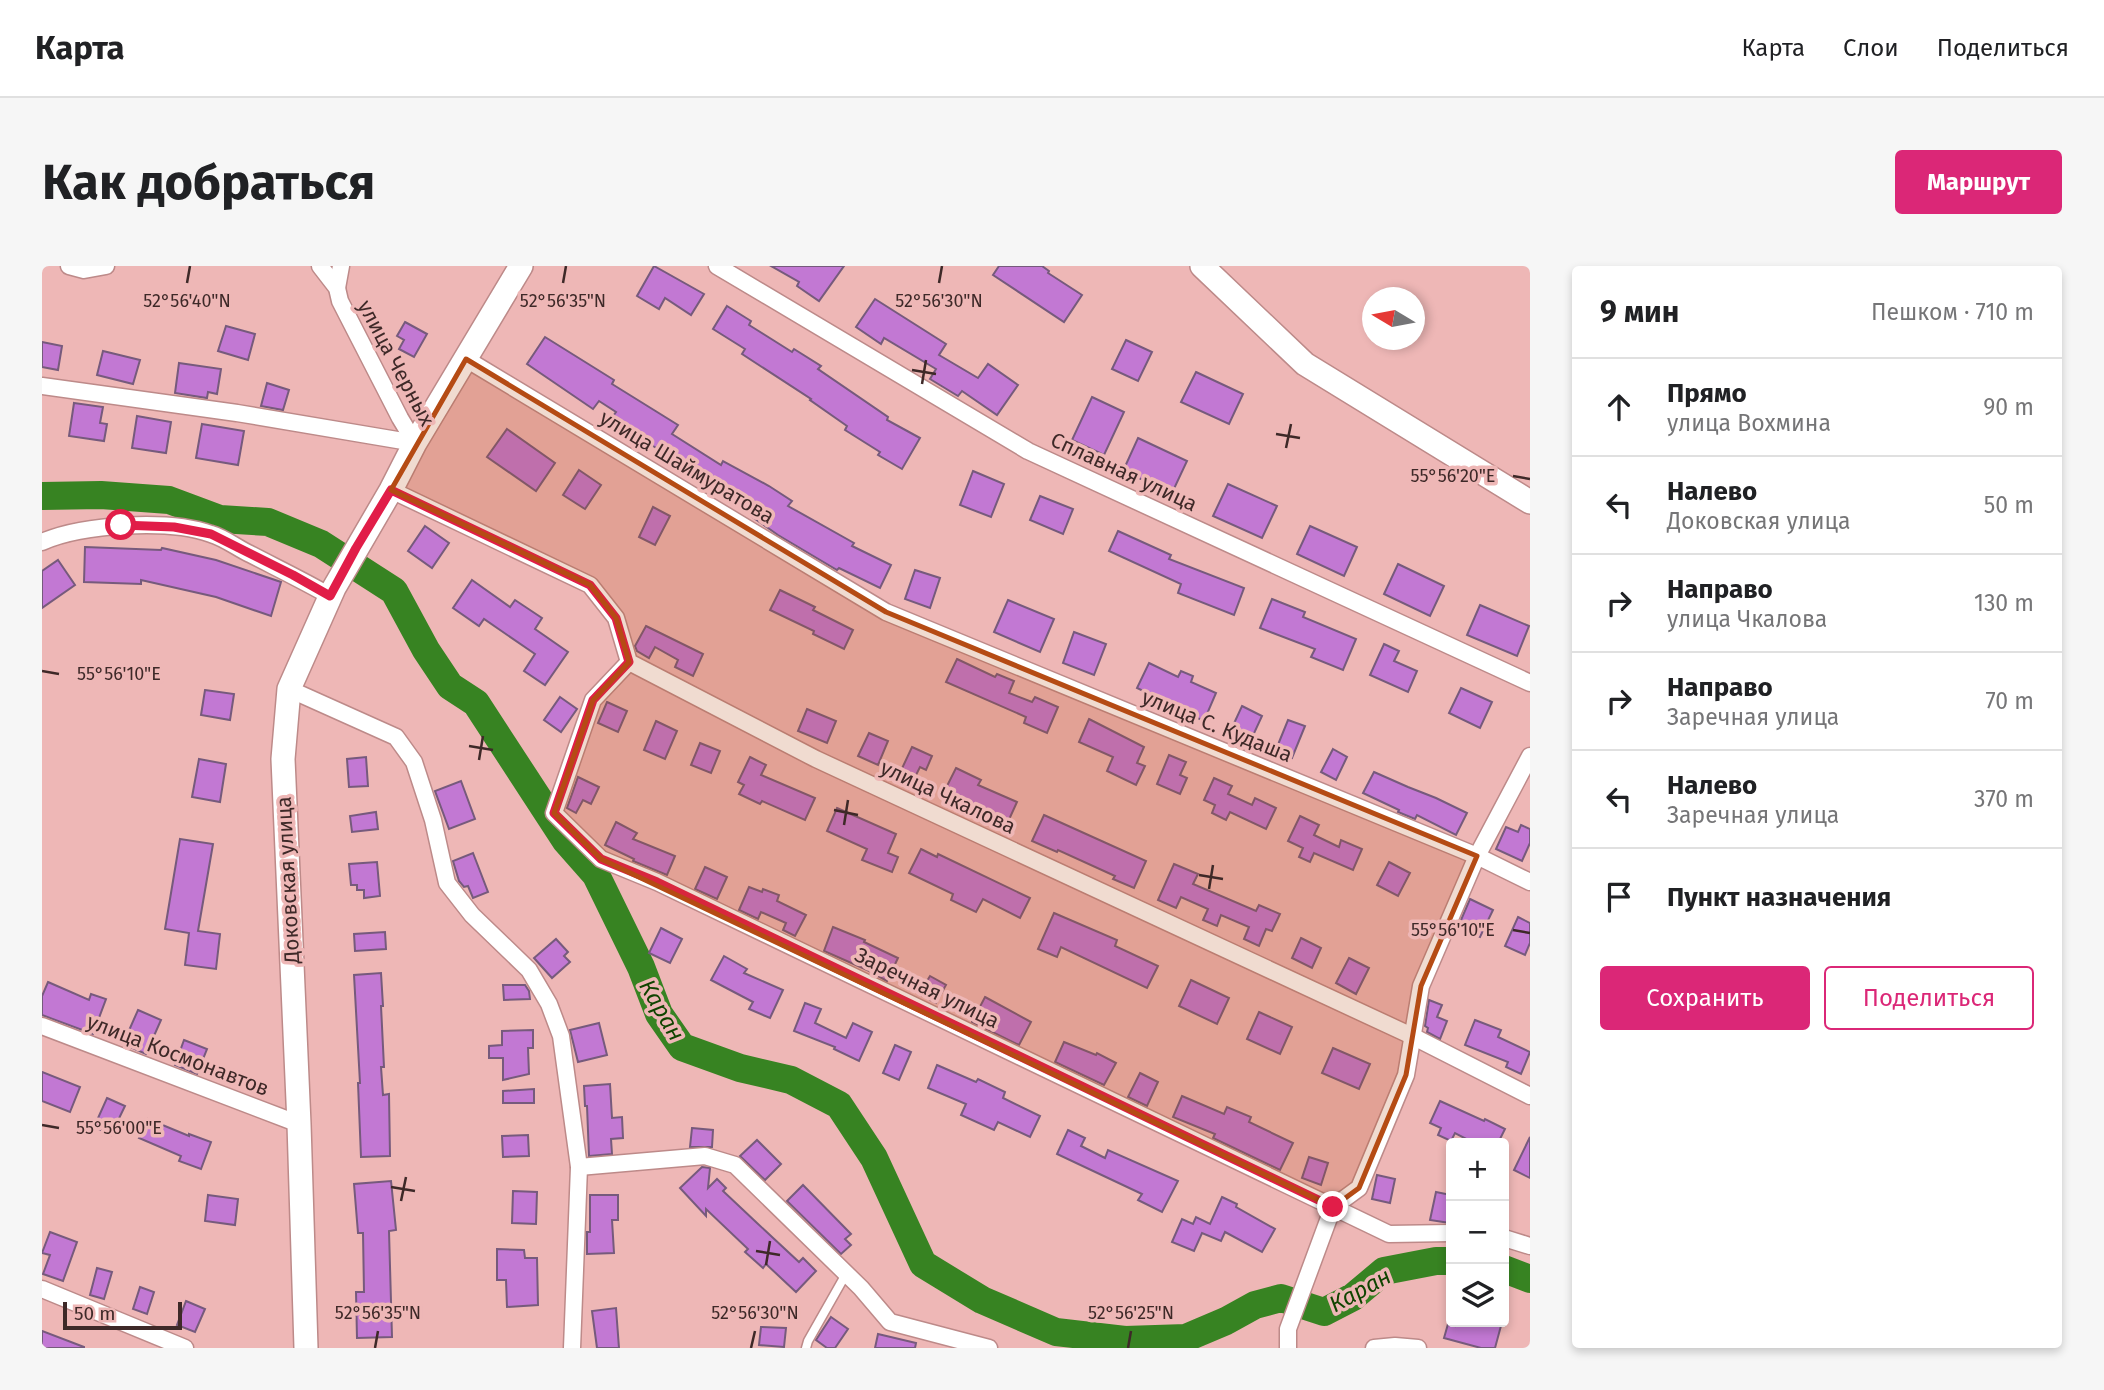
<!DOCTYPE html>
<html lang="ru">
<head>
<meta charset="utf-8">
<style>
	body { margin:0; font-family:"Fira Sans",sans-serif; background:#f6f6f6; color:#202124 }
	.controls { position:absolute; right:21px; bottom:21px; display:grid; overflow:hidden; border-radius:7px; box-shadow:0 4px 10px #0003 }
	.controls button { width:63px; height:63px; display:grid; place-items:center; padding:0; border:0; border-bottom:2px solid #e0e0e0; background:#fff; color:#202124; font:35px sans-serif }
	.compass { position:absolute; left:1320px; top:21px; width:63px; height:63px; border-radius:50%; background:#fff; box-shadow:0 4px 10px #0003; rotate:280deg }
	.scale { position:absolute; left:21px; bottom:18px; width:119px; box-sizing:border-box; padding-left:7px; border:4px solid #3e2928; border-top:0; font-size:19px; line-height:24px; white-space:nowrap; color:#3e2928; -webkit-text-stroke:5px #eeb7b6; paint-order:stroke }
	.stop { position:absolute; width:21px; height:21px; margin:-16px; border:5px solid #e11d48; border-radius:50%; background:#fff }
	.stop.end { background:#e11d48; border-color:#fff; box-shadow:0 2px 7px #0008 }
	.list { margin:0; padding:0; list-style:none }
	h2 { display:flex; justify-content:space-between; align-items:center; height:91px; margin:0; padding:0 28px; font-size:30px }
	h2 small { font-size:23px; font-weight:400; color:#757577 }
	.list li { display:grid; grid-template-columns:46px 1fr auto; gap:21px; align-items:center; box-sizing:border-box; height:98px; padding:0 28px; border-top:2px solid #e0e0e0 }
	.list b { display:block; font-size:26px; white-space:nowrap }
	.list p { margin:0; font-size:23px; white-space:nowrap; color:#757577 }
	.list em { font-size:23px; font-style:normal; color:#757577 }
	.actions { display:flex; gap:14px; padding:21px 28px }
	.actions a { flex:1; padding:16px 0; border:2px solid #db2777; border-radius:7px; text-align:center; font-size:24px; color:#db2777 }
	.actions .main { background:#db2777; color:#fff }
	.icon { flex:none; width:38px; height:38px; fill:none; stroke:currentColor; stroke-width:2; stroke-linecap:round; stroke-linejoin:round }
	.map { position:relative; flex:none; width:1488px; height:1082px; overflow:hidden; border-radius:7px }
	header { display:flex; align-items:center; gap:42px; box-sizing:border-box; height:98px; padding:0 35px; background:#fff; border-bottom:2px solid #e0e0e0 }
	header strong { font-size:33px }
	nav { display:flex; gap:38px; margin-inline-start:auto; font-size:24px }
	.intro { display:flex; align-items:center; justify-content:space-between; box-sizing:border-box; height:168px; padding:0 42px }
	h1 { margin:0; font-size:49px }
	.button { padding:18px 32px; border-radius:7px; background:#db2777; color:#fff; font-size:24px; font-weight:700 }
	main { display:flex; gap:42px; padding:0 42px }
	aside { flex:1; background:#fff; border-radius:7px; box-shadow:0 4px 10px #0003 }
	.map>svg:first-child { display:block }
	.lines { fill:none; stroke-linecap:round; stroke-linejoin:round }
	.river { stroke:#378322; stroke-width:28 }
	.building { fill:#c278d3; stroke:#765a7c; stroke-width:2 }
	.lane-casing { stroke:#bd8a89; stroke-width:11 }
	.street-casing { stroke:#bd8a89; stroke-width:19 }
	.secondary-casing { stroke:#bd8a89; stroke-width:26 }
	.lane { stroke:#fff; stroke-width:8 }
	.street { stroke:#fff; stroke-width:16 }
	.secondary { stroke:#fff; stroke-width:23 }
	.route { stroke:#e11d48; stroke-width:9 }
	.marked { fill:#b54b14; fill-opacity:0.2; stroke:#b54b14; stroke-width:5; stroke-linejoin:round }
	.ticks { fill:none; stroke:#3e2928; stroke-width:2.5 }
	.labels { text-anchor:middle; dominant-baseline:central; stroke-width:7; stroke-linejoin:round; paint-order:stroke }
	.street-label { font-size:21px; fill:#3e2928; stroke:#eeb7b6 }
	.water-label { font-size:23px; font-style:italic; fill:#104400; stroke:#eeb7b6 }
	.ticks-label { font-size:18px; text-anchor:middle; fill:#3e2928; stroke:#eeb7b6; stroke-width:7; stroke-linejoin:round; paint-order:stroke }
</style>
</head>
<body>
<header>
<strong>Карта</strong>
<nav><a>Карта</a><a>Слои</a><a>Поделиться</a></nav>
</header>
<div class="intro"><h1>Как добраться</h1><a class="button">Маршрут</a></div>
<main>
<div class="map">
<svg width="1488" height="1082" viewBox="0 0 1488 1082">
	<rect width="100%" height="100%" fill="#eeb7b6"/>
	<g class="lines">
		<g class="river">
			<polyline points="0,230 59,229 127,234 178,253 226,256 279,278 352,325 384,384 408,420 434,437 524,575 554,609 599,701 617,748 640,781 698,802 749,814 797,839 832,892 881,998 940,1034 1014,1066 1083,1074 1144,1072 1184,1055 1213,1039 1239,1032 1282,1046 1311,1031 1342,1005 1394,995 1409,995"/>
			<polyline points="1462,1003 1488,1013"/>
		</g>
	</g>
	<g class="building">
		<polygon points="612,0 662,28 649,49 623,32 617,43 595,30"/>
		<polygon points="729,0 802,0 777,35 755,20 757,16"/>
		<polygon points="957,0 1000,0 1007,5 1006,7 1040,29 1022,56 951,9"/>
		<polygon points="833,33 904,78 897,89 936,112 946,98 976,119 955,149 920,125 916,130 888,113 894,103 842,72 839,78 814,61"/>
		<polygon points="685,40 709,55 707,59 750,86 752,83 779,100 776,103 846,151 845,154 878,172 860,203 836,189 838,186 803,164 805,160 768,134 769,133 700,88 703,83 671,63"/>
		<polygon points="363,56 385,68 372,91 357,83 362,74 355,70"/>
		<polygon points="184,60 213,68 206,94 176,85"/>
		<polygon points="503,71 572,114 570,118 636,159 630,168 679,199 681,195 727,220 750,235 746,240 812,277 810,280 849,299 838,322 797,302 795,304 736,269 709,250 710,247 666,222 667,221 631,198 633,194 569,153 574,146 557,135 551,143 485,98"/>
		<polygon points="1084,74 1110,86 1096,115 1070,103"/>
		<polygon points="0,76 20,80 16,104 0,101"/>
		<polygon points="61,85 98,94 91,118 55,109"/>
		<polygon points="137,97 179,103 175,128 166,126 165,132 133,127"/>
		<polygon points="1154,106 1201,128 1187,158 1139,136"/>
		<polygon points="225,117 247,124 241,144 219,140"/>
		<polygon points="1050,131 1082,146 1062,189 1030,174"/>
		<polygon points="32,137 61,141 58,157 65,158 62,175 27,170"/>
		<polygon points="95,150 129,156 124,187 90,182"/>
		<polygon points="160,158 202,165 196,199 154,192"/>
		<polygon points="465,163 513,197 494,225 445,191"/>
		<polygon points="1096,172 1145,195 1130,227 1081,205"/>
		<polygon points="537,204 559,219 543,243 521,229"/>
		<polygon points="931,205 962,218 949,251 918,239"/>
		<polygon points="1186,218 1235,240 1220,272 1171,250"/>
		<polygon points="998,230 1031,243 1021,268 988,254"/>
		<polygon points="611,241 628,250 613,279 597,271"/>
		<polygon points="383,260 407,277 390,302 366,285"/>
		<polygon points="1268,260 1315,281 1302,310 1255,288"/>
		<polygon points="1076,265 1129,289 1127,293 1202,322 1192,349 1136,327 1139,318 1067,285"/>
		<polygon points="43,281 119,284 120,282 174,294 239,316 229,350 174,331 99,314 99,318 42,316"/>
		<polygon points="16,294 33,319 0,342 0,305"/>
		<polygon points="1356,298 1402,320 1388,350 1342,328"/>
		<polygon points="873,304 898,312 888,342 863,333"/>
		<polygon points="430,314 468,341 473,334 500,352 493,363 526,386 503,419 482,405 493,388 442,353 437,360 411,342"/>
		<polygon points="738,324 773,341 771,344 811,364 802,383 771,368 772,365 728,344"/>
		<polygon points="1230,333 1263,346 1261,351 1314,373 1301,404 1269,391 1273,383 1218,362"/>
		<polygon points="966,334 1012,353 998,386 952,366"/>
		<polygon points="1438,339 1487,360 1475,390 1425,369"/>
		<polygon points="604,360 661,388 651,410 633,401 636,394 613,381 607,392 595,385 593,380"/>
		<polygon points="1032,366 1064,378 1052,409 1021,397"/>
		<polygon points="1342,378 1357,385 1352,395 1375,405 1366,426 1328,409"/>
		<polygon points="915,393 953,411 955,408 972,415 967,427 990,436 993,431 1016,441 1005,467 982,457 984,451 904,416"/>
		<polygon points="1107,397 1136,411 1139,405 1151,410 1149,416 1174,427 1162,455 1136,443 1134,447 1123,441 1125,436 1095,422"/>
		<polygon points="1419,422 1450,436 1438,462 1407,447"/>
		<polygon points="163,424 192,428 188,454 159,449"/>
		<polygon points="518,431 535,443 519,466 502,454"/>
		<polygon points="565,436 585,445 576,466 556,457"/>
		<polygon points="1200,440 1220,450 1208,476 1188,466"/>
		<polygon points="765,443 794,455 785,477 756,465"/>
		<polygon points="1047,453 1102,481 1095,497 1103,500 1094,519 1065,505 1071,491 1037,476"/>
		<polygon points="1246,454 1263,460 1250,492 1233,486"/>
		<polygon points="614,455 635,465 623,493 602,484"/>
		<polygon points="827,467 846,475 836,499 816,490"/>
		<polygon points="658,477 678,485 669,507 649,499"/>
		<polygon points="870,481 890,490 884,504 878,501 870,517 856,511"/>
		<polygon points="1291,483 1305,491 1294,514 1279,506"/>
		<polygon points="1127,489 1144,496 1138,509 1145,512 1138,528 1115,518"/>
		<polygon points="324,491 326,520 307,521 305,493"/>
		<polygon points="708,491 724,499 719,509 773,532 763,554 720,535 718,538 697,528 702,519 696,516"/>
		<polygon points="157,493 184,498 178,536 150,531"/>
		<polygon points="914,502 939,514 936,519 975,536 965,558 900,530"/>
		<polygon points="1332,506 1366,521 1394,532 1425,547 1414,569 1375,549 1373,553 1356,546 1357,544 1321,527"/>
		<polygon points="536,511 557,521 549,538 541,534 534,547 525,542"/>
		<polygon points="1172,512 1190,520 1186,528 1210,539 1213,532 1234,542 1224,563 1188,546 1184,554 1170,547 1173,539 1162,534"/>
		<polygon points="419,515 433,553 407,563 393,525"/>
		<polygon points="795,542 854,568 846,587 856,591 850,606 820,594 825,583 785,565"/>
		<polygon points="334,546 336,563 310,566 308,550"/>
		<polygon points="1002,549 1104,595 1092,622 1071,613 1073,610 1016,584 1015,586 990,575"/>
		<polygon points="1258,550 1277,559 1272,569 1297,581 1299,574 1320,583 1311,604 1272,587 1268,596 1257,591 1261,582 1246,575"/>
		<polygon points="574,556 595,567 591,573 633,590 625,609 591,595 592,593 563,579"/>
		<polygon points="1479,559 1488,563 1488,577 1480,595 1454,583 1464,561 1476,566"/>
		<polygon points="138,573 171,578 156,665 178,668 174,703 143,699 147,667 123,663"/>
		<polygon points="879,583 895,591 896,588 988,632 978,652 941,633 934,646 909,634 911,628 867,607"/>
		<polygon points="431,587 446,626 431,632 426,620 422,621 417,615 411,595"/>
		<polygon points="335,596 338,630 322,632 322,624 315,624 315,619 309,619 307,598"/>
		<polygon points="1347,596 1368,607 1356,630 1335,619"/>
		<polygon points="1132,598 1156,608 1151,618 1214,645 1217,639 1238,648 1230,665 1224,663 1217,680 1202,673 1207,661 1179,649 1175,660 1161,654 1166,643 1139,631 1134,642 1116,634"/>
		<polygon points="663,601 685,611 675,633 653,623"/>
		<polygon points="707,621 720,626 721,623 737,629 735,635 764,649 753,670 741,664 744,657 719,646 716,653 697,644"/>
		<polygon points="1428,633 1451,644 1438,671 1416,661"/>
		<polygon points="1012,647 1075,674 1073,680 1116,700 1105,722 1019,681 1015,691 996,683"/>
		<polygon points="1476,651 1488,657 1488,677 1483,689 1463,680"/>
		<polygon points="791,661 823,674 822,676 856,692 845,715 832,708 832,707 782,685"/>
		<polygon points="619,662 640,673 628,697 607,687"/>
		<polygon points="343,666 344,683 313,685 312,668"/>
		<polygon points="1259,672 1279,682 1270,702 1250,692"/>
		<polygon points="514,673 526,686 522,690 528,696 510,712 492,692"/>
		<polygon points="682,690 705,703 702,707 741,724 728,752 707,743 711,736 669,714"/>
		<polygon points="1307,692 1327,702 1314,728 1294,717"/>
		<polygon points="339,707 341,740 339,740 342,801 339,801 341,829 347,828 348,890 319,891 316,817 318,817 312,709"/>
		<polygon points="888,710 904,719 894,737 877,728"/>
		<polygon points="1149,714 1187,732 1175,758 1137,740"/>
		<polygon points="6,716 47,734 49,728 64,733 51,768 0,749 0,730"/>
		<polygon points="461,719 483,719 487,725 488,733 462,734"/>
		<polygon points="943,731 989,756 977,779 930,756"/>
		<polygon points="1387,734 1400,739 1395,751 1405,755 1398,773 1385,766 1386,762 1383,760"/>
		<polygon points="763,737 779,743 773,757 804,772 811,757 830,766 817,795 792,783 793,781 752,765"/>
		<polygon points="96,744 119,754 104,788 81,778"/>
		<polygon points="1217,746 1250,761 1238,788 1205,773"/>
		<polygon points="1433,754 1459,764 1456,771 1488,786 1479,808 1464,801 1466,796 1423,779"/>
		<polygon points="557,757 565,789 536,796 528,764"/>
		<polygon points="491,764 491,782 486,782 487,808 461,814 461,792 447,792 447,780 460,779 460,765"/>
		<polygon points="142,774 165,783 155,808 133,799"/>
		<polygon points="1022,776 1054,789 1055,787 1074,797 1062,819 1013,796"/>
		<polygon points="853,779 869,786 857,814 841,807"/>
		<polygon points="1291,782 1328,798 1317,823 1280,807"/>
		<polygon points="895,799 934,816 936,813 963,826 961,832 998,850 988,871 956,856 952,864 919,849 924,838 886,822"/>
		<polygon points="0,806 38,821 28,846 0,835"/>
		<polygon points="1098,807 1116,816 1105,840 1086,831"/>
		<polygon points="568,818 570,852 580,851 581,872 569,873 570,888 547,890 545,840 543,840 542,820"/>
		<polygon points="492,823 492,837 461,837 461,825"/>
		<polygon points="1140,830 1182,848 1185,841 1209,851 1207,856 1251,877 1238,904 1171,872 1173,868 1131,851"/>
		<polygon points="65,832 83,840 69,869 52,861"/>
		<polygon points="1398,835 1442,855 1443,853 1463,863 1456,877 1432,877 1413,867 1409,875 1396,869 1399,862 1388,857"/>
		<polygon points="106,853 147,870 147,868 169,876 159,903 137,895 139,890 97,872"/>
		<polygon points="650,862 671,864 670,881 648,881"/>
		<polygon points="1026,864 1043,872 1039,880 1063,892 1066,884 1136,915 1120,946 1096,934 1100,928 1015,888"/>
		<polygon points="486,869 487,890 461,891 460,870"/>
		<polygon points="1488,871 1488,912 1472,904"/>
		<polygon points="715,874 739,898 723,914 698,890"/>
		<polygon points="1267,891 1286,897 1279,919 1260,912"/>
		<polygon points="660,901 668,902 666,922 675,913 684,922 681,925 715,957 757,996 761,992 774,1005 754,1026 724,998 721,1002 703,986 706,983 664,943 664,950 638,922"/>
		<polygon points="1335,909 1353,913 1348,937 1330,933"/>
		<polygon points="349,915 354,964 347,965 350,1071 315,1072 314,1026 322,1026 321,967 316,967 312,918"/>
		<polygon points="761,919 809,968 803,973 809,979 799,988 745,935"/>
		<polygon points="471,925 495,926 494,958 470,957"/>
		<polygon points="1394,926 1409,929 1408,957 1388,954"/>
		<polygon points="166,929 196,933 193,959 163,955"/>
		<polygon points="548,929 576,929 576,954 570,954 572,987 545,988 545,966 548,966"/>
		<polygon points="1180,931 1195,938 1194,941 1233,963 1220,986 1183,966 1179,975 1160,967 1152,985 1130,976 1140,953 1151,958 1154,951 1168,958"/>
		<polygon points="8,966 35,976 21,1015 1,1008 8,989 0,987"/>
		<polygon points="455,983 482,984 483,992 495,992 496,1039 465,1041 464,1014 455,1014"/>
		<polygon points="55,1002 70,1006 62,1033 48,1029"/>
		<polygon points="98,1021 112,1026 105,1048 91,1043"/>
		<polygon points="144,1035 163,1043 153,1066 135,1059"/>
		<polygon points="574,1042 577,1082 555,1082 550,1045"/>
		<polygon points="789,1051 806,1063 793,1082 785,1082 774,1074"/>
		<polygon points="1415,1056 1460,1056 1453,1082 1439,1082 1402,1072 1406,1058 1413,1060"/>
		<polygon points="719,1061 744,1062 742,1081 717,1079"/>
		<polygon points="0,1065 42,1081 42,1082 0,1082"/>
		<polygon points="836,1068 874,1077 873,1082 833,1082"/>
	</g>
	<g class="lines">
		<g class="lane-casing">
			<polyline id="lane" points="764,1082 766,1075 804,1008"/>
		</g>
		<g class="street-casing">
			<g id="street">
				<polyline points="27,0 42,4 64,0"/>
				<polyline points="278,0 295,22 298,35 358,152 373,177"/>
				<polyline points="675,0 986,185 1488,417"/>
				<polyline points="295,22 299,0"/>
				<polyline points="424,93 844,346 1435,590 1488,616"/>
				<polyline points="0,120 195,147 373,177"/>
				<polyline points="349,224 548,319 574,352 587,396 774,493 1370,770 1488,830"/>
				<path d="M0,276C41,258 127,253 169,268C183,272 195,282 208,288C235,302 262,315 288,330"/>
				<polyline points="587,396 551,434 512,547 559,593 615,616 1347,968 1409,967"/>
				<polyline points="247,423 354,471 372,496 391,554 405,617 430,649 487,704 507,738 519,770 537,901 530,1082"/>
				<polyline points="0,760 257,858"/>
				<polyline points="537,901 663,890 693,899 819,1022 848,1056 947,1082"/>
				<polyline points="1462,972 1488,980"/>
				<polyline points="0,1023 143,1082"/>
				<polyline points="1246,1082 1246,1063 1291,941 1317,922 1364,809 1379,720 1435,590 1488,490"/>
				<polyline points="1332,1082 1353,1080 1376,1082"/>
			</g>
		</g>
		<g class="secondary-casing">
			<g id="secondary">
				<polyline points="1160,0 1263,98 1488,236"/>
				<polyline points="264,1082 257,858 241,493 247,423 292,322 349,224 373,177 479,0"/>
			</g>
		</g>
		<use href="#lane" class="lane"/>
		<use href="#street" class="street"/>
		<use href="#secondary" class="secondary"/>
	</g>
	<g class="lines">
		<polyline class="route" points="79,259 132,261 169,268 251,309 288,330 314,282 349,224 548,319 574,352 587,396 551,434 512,547 559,593 615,616 1291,941"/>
	</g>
	<path class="marked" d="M424,93L844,346L1435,590L1379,720L1364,809L1317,922L1291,941L559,593L512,547L551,434L587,396L574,352L548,319L349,224Z"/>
	<path class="ticks" d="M145,17L148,0M521,17L524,0M897,17L900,0M870,104L894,108M880,118L884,94M1234,168L1258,172M1244,182L1249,158M1471,210L1488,213M0,405L17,408M427,480L451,484M437,494L441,470M792,544L816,549M802,559L806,534M1157,609L1181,613M1167,623L1171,599M1471,664L1488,667M0,859L17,862M349,921L373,925M359,935L364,911M714,985L738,989M724,999L728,975M333,1082L336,1065M709,1082L713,1065M1086,1082L1089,1065"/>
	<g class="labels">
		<g class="street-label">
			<text transform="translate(354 97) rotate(62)">улица Черных</text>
			<text transform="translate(645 201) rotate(31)">улица Шаймуратова</text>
			<text transform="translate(1082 206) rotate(25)">Сплавная улица</text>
			<text transform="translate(1175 460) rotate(22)">улица С. Кудаша</text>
			<text transform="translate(906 531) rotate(25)">улица Чкалова</text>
			<text transform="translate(246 614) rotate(-93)">Доковская улица</text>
			<text transform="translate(885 722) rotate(26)">Заречная улица</text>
			<text transform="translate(136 789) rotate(21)">улица Космонавтов</text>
		</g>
		<g class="water-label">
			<text transform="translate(620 744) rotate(60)">Каран</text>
			<text transform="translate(1318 1024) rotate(-29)">Каран</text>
		</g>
	</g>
	<g class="ticks-label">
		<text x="145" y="41">52°56'40"N</text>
		<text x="521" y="41">52°56'35"N</text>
		<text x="897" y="41">52°56'30"N</text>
		<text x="1411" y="216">55°56'20"E</text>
		<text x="77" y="414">55°56'10"E</text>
		<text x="1411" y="670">55°56'10"E</text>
		<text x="77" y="868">55°56'00"E</text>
		<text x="336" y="1053">52°56'35"N</text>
		<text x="713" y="1053">52°56'30"N</text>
		<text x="1089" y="1053">52°56'25"N</text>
	</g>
</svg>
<div class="controls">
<button>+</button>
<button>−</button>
<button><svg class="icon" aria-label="layers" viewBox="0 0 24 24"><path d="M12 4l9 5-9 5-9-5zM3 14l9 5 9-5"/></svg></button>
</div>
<svg class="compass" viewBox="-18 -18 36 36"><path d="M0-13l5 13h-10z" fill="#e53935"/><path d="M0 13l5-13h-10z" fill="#757577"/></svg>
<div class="scale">50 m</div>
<div class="stop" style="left:79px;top:259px"></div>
<div class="stop end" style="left:1291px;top:941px"></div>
</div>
<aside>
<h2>9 мин<small>Пешком · 710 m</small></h2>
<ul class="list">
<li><svg class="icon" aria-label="ahead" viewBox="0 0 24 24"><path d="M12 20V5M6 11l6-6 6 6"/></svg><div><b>Прямо</b><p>улица Вохмина</p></div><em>90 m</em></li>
<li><svg class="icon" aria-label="left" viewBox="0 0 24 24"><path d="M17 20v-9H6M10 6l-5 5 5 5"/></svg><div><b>Налево</b><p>Доковская улица</p></div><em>50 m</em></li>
<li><svg class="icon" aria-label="right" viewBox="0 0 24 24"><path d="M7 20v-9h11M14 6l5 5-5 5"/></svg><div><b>Направо</b><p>улица Чкалова</p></div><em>130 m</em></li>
<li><svg class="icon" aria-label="right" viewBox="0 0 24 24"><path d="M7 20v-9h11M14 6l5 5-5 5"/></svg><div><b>Направо</b><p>Заречная улица</p></div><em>70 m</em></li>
<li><svg class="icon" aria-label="left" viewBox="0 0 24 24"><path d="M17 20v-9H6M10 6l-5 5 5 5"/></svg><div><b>Налево</b><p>Заречная улица</p></div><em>370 m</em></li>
<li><svg class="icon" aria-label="arrive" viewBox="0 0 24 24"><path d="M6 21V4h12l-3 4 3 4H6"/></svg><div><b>Пункт назначения</b></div></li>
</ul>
<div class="actions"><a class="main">Сохранить</a><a>Поделиться</a></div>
</aside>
</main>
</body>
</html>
